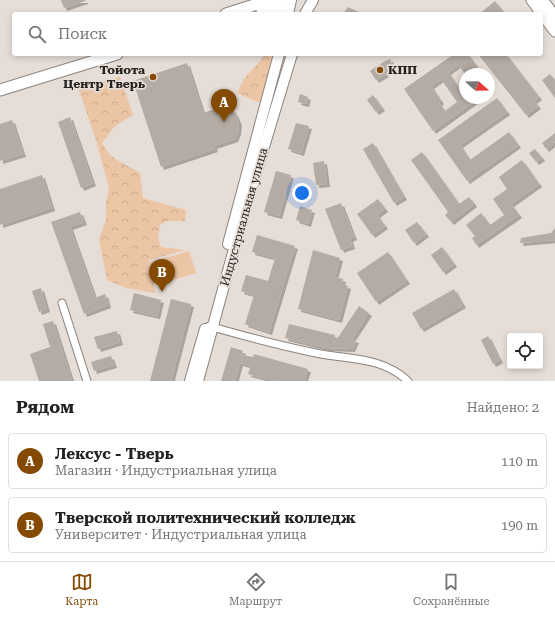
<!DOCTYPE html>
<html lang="ru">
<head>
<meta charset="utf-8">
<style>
	body { margin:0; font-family:"Roboto Serif",serif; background:#f6f6f6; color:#222 }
	.controls { position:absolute; right:12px; bottom:12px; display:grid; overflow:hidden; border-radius:4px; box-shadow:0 2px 6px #0003 }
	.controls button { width:36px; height:36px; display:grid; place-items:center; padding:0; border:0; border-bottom:1px solid #e0e0e0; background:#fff; color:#222; font:20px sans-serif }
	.compass { position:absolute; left:459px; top:68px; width:36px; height:36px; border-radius:50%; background:#fff; box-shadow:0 2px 6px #0003; rotate:110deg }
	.you { position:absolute; left:302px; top:193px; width:14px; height:14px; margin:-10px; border:3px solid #fff; border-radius:50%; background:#1a73e8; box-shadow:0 0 0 6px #1a73e833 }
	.badge { display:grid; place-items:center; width:26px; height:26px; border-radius:50%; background:#854a02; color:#fff; font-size:13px; font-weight:700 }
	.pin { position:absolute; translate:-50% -33px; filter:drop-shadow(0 1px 2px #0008) }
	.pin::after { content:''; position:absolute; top:21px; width:14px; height:12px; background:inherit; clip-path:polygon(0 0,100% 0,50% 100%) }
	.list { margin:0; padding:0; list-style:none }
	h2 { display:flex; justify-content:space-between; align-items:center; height:52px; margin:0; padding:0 16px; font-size:17px }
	h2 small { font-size:13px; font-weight:400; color:#767676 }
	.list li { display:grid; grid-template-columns:26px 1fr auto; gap:12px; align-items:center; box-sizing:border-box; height:56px; margin:0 8px 8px; padding:0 8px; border:1px solid #e0e0e0; border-radius:4px }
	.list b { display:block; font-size:15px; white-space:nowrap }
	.list p { margin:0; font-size:13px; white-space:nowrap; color:#767676 }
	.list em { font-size:13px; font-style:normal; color:#767676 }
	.icon { flex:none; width:22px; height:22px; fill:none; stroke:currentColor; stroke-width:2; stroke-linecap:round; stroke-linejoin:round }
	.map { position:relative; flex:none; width:555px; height:381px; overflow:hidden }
	.search { position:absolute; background:#fff; box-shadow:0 2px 6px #0003; left:12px; right:12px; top:12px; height:44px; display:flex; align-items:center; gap:10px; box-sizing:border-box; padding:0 14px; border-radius:4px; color:#767676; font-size:15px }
	.sheet { height:180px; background:#fff }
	nav { display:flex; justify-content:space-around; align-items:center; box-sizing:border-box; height:56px; border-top:1px solid #e0e0e0; background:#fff; font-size:11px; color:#767676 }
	nav a { display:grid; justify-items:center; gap:2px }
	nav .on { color:#854a02 }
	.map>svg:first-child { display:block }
	.park { fill:url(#park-crowns) }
	.pitch { fill:#ecc5a5 }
	.building { fill:#b4aba5; fill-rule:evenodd; filter:url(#shadow) }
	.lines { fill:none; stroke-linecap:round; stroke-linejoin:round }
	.street-casing { stroke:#8a827c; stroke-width:9 }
	.secondary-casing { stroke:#8a827c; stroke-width:12 }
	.primary-casing { stroke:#8a827c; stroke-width:13 }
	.street { stroke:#fff; stroke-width:7 }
	.secondary { stroke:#fff; stroke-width:10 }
	.primary { stroke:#fff; stroke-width:11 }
	.poi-dot { fill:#854a02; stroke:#e6ddd6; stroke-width:1.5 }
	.labels { text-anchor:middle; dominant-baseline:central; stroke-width:3.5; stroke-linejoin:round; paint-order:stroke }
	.poi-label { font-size:12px; font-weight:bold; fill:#24211e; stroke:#e6ddd6; text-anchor:end }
	.street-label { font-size:12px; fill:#24211e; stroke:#e6ddd6 }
</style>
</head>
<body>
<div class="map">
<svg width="555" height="381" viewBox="0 0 555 381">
	<defs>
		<pattern id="park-crowns" width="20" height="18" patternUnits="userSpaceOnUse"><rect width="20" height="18" fill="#ecc5a5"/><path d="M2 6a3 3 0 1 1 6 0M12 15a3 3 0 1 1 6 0" fill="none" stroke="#caa98e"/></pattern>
		<filter id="shadow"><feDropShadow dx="3" dy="3" stdDeviation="0" flood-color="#0004"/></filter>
	</defs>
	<rect width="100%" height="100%" fill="#e6ddd6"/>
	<g class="park">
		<polygon points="266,54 281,54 265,105 237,93 244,79"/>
		<polygon points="120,77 133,115 115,126 102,143 109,154 117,160 140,173 143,198 186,210 185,221 167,221 160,225 158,238 161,247 185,250 149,260 148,264 156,293 126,288 107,280 99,239 106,220 106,202 109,188 96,140 78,87"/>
	</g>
	<polygon class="pitch" points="189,251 196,273 156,285 149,263"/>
	<g class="building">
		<polygon points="61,0 85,0 85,1 64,8"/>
		<polygon points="495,1 505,14 479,14"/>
		<polygon points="348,7 363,14 343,14"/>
		<path d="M454,54H468L482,74H465L458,65L448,72L462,93L465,92V98H479L433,131L404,89ZM441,79L457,102L445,111L439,103L441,101L431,86Z"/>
		<polygon points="478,54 506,54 539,97 534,101 538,106 526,115"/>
		<polygon points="391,59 390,68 384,72 386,74 376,80 370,71 385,61"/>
		<polygon points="187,63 203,113 227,105 232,109 236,115 239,123 238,132 235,139 214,146 215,149 161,167 133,81"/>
		<polygon points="550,74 555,80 555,98 542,80"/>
		<polygon points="300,94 308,97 306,104 298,102"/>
		<polygon points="373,95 382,108 376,112 367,100"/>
		<polygon points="497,98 507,112 460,145 470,160 509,132 518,145 467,181 438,140"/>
		<polygon points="70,117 93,183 81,188 58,122"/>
		<polygon points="12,120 23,154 0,161 0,124"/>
		<polygon points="296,123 309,126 301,153 288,149"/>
		<polygon points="555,133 555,142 546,149 542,143"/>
		<polygon points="373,143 404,197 394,203 363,149"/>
		<polygon points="535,149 542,158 536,162 529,153"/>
		<polygon points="422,152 459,204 469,197 474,204 451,222 445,215 448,212 411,160"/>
		<polygon points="522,160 539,184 511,204 519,215 476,245 472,238 475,236 466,225 481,213 490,225 504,215 493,199 507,189 499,177"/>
		<polygon points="324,161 327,184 316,185 313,163"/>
		<polygon points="276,171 291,175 279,216 264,212"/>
		<polygon points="42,175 52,208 0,225 0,189"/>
		<polygon points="378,199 385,209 377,215 385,226 372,235 357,214"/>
		<polygon points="341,203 354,237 350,239 352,246 341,250 325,209"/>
		<polygon points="300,206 312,210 308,224 296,220"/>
		<polygon points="80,212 84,222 70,227 95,298 105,294 108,305 84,314 51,222"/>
		<polygon points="417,222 426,234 414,243 405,230"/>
		<polygon points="555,228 555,240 520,243 521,238 551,233"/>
		<polygon points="257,235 295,246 269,332 245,324 254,295 241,291 246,275 268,281 275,258 252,252"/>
		<polygon points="442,247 454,264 443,272 431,255"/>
		<polygon points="313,250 340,258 335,277 343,279 342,284 348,286 339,320 298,309"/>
		<polygon points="388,252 407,281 376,302 357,273"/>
		<polygon points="41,288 47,309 39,312 32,291"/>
		<polygon points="454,289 463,305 421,329 412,313"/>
		<polygon points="134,293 161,300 157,316 130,310"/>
		<polygon points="171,299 191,304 171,381 150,381"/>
		<polygon points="359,306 369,313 352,339 356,340 352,349 326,348 285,338 289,324 335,335 333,345"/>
		<polygon points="53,321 72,381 39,381 30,354 50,347 43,324"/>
		<polygon points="117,331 120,342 98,349 94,337"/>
		<polygon points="488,336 500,360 493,364 481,340"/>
		<polygon points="231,347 243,351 242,355 253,357 254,354 308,369 304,381 275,381 248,374 251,366 240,363 235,381 221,381"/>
		<polygon points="111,356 114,365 94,371 91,362"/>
	</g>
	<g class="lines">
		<g class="street-casing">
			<g id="street">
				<polyline points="62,303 87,381"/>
				<path d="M209,326C244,336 280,346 316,353C349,360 381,356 408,381"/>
			</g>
		</g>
		<g class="secondary-casing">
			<g id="secondary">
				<path d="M271,7C277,7 282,9 285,14"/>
				<polyline points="288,14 291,0"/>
				<polyline points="305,14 313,0"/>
				<polyline points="228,244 279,54"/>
				<polyline points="190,381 205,329"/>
				<polyline points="198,381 241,223 292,54"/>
			</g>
		</g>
		<g class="primary-casing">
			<g id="primary">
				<polyline points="532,0 555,31"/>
				<polyline points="542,0 555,17"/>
				<polyline points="262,10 279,4 285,0"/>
				<polyline points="226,14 270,0"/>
				<polyline points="0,90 117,54"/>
			</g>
		</g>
		<use href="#street" class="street"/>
		<use href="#secondary" class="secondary"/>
		<use href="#primary" class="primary"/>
	</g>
	<g class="poi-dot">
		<circle cx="380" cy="70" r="4"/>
		<circle cx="153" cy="77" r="4"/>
	</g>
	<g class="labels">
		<g class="poi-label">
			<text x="145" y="70">Тойота<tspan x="145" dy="14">Центр Тверь</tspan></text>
			<text x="388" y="70" text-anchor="start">КПП</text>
		</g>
		<g class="street-label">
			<text transform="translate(244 217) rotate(-74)">Индустриальная улица</text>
		</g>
	</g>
</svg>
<div class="controls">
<button><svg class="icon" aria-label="locate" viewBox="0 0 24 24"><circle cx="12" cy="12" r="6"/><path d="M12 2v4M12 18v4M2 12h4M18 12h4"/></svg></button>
</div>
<svg class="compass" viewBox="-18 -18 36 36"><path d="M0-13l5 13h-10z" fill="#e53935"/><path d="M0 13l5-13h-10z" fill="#767676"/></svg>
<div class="you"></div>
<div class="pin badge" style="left:224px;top:122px">A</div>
<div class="pin badge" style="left:162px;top:292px">B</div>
<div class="search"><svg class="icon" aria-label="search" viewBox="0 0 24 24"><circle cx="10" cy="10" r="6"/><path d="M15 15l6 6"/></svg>Поиск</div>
</div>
<section class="sheet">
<h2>Рядом<small>Найдено: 2</small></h2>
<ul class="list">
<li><span class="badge">A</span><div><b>Лексус - Тверь</b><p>Магазин · Индустриальная улица</p></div><em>110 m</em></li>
<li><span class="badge">B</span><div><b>Тверской политехнический колледж</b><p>Университет · Индустриальная улица</p></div><em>190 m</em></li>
</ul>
</section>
<nav>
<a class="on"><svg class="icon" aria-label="map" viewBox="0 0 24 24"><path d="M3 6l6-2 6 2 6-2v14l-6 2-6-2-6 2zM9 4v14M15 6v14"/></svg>Карта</a>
<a><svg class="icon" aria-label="directions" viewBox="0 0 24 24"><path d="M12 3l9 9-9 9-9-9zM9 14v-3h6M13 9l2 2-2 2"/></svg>Маршрут</a>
<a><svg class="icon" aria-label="saved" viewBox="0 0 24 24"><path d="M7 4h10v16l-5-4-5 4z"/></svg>Сохранённые</a>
</nav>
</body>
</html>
